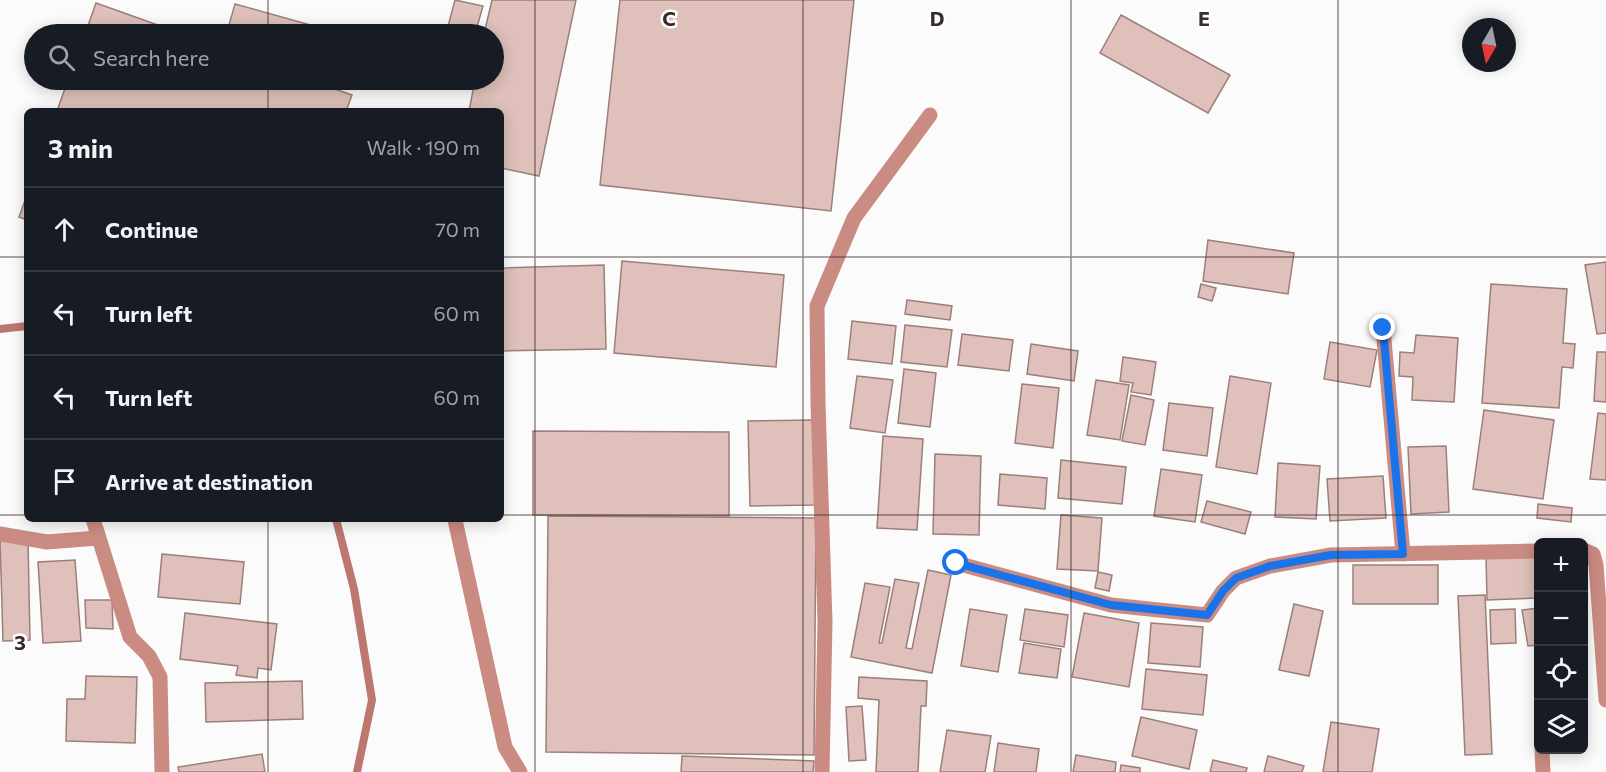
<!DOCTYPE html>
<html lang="en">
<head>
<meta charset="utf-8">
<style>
	body { margin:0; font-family:Commissioner,sans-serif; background:#20242c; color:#f1f3f6 }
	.controls { position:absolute; right:18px; bottom:18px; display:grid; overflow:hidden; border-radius:9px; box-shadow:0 3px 15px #0003 }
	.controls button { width:54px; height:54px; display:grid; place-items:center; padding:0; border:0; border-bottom:2px solid #363941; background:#171b24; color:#f1f3f6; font:30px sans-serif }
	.compass { position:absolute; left:1462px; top:18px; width:54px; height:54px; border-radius:50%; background:#171b24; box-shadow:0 3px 15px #0003; rotate:189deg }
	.stop { position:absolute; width:18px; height:18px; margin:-14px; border:4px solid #1a73e8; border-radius:50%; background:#fff }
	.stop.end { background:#1a73e8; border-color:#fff; box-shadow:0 2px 6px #0008 }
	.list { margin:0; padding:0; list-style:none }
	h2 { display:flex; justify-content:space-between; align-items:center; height:78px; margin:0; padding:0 24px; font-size:26px }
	h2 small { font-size:20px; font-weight:400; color:#9ea1a6 }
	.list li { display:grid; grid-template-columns:39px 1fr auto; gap:18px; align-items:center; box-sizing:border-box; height:84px; padding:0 24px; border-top:2px solid #363941 }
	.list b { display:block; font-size:22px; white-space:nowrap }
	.list em { font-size:20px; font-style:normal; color:#9ea1a6 }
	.icon { flex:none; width:33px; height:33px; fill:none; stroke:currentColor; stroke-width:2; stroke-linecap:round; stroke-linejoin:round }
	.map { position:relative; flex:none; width:1606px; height:772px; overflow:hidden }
	.search { position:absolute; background:#171b24; box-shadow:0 3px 15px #0003; left:24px; top:24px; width:480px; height:66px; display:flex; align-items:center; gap:15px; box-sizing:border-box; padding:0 21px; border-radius:33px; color:#9ea1a6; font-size:22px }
	.panel { position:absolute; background:#171b24; box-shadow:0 3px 15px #0003; left:24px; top:108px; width:480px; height:414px; border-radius:9px }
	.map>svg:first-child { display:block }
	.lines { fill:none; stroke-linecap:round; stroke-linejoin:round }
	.stream { stroke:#bc786e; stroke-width:8 }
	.building { fill:#dfc0ba; stroke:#9c7f7a; stroke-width:1.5 }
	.minor { stroke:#ca8c82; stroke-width:15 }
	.route { stroke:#1a73e8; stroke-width:8 }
	.grid { fill:none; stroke:#382c2a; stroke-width:1.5; stroke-opacity:0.55 }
	.grid-label { font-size:20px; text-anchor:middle; font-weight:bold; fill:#382c2a; stroke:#fff; stroke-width:5; stroke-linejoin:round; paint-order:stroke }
</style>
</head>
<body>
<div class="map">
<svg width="1606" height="772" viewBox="0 0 1606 772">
	<rect width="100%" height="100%" fill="#fbfbfb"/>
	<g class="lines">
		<g class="stream">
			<polyline points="0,329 27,326"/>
			<polyline points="336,519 354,589 372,700 357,772"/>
		</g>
	</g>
	<g class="building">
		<polygon points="455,0 483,6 475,34 446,34"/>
		<polygon points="492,0 576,0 539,176 501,168 501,111 469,111 475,80 494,80 494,34 484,34"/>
		<polygon points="620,0 854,0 831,211 600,185"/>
		<polygon points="96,3 183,34 85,34"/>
		<polygon points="235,4 332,31 331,34 264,34 229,25"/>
		<polygon points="1121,15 1230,75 1208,113 1100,53"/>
		<polygon points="68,80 309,80 352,95 346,111 57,111"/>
		<polygon points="27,195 27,220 19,217"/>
		<polygon points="1208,240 1294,253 1288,294 1203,281"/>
		<polygon points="622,261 784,275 776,367 614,353"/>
		<polygon points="1606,262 1606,333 1597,334 1585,265"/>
		<polygon points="604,265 606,349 501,351 501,268"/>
		<polygon points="1201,284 1216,288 1212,301 1198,297"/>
		<polygon points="1491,284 1567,289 1563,343 1575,344 1573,368 1562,367 1559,408 1482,403"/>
		<polygon points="907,300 952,306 950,320 905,314"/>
		<polygon points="852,321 896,326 892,364 848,359"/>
		<polygon points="905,325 952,330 947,367 901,362"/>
		<polygon points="962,334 1013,340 1009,371 958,365"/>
		<polygon points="1416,335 1458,338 1454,402 1412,400 1413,377 1399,376 1400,352 1414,353"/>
		<polygon points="1330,342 1377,350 1370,387 1324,379"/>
		<polygon points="1031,344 1078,351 1074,381 1027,374"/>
		<polygon points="1597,352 1606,352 1606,402 1594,401"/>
		<polygon points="1123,357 1156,362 1151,395 1131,392 1133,383 1120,381"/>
		<polygon points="904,369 936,373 930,427 898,423"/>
		<polygon points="857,376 893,380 885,433 850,428"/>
		<polygon points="1230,376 1271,383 1257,474 1216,467"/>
		<polygon points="1096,380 1129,385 1120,440 1087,435"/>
		<polygon points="1022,384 1059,388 1053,448 1015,443"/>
		<polygon points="1131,395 1154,400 1145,445 1122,441"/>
		<polygon points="1169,403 1213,408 1207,456 1163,450"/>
		<polygon points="1484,410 1554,420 1543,499 1473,489"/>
		<polygon points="1598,413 1606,414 1606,480 1590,479"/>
		<polygon points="813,420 816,505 750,506 748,421"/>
		<polygon points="533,431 729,432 729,516 533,515"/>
		<polygon points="883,436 923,439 917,530 877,528"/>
		<polygon points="1446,446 1449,512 1411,514 1408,447"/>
		<polygon points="935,454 981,456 979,535 933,534"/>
		<polygon points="1061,460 1126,467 1122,504 1058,498"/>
		<polygon points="1278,463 1320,466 1316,519 1275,517"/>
		<polygon points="1161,469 1202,475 1195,522 1154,516"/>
		<polygon points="1000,474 1047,478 1045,509 998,505"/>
		<polygon points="1383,476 1386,518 1330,521 1327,479"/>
		<polygon points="1207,501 1251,512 1245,534 1201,522"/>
		<polygon points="1538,504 1572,508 1571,522 1537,518"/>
		<polygon points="1061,515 1102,518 1098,571 1057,569"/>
		<polygon points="548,516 816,518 814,755 546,752"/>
		<polygon points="28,540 30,640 3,641 0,541"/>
		<polygon points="162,554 244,562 240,604 158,597"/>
		<polygon points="1538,555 1538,598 1487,600 1486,556"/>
		<polygon points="75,560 81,641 43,643 38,562"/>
		<rect x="1353" y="565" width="85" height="39"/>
		<polygon points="928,570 951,575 932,673 851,657 865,583 890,587 879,643 882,643 895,579 919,583 906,648 912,649"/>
		<polygon points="1098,572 1112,575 1109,591 1095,588"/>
		<polygon points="1485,595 1492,754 1465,755 1458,596"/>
		<polygon points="85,600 112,600 113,629 86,628"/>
		<polygon points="1294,604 1323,611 1309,676 1279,670"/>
		<polygon points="1538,608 1538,645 1528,646 1522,610"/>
		<polygon points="970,609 1007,615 998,672 961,666"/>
		<polygon points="1025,609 1068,615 1064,647 1020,640"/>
		<polygon points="1515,609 1516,643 1491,644 1490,610"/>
		<polygon points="185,613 277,624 271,670 258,668 257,678 236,675 238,666 180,659"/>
		<polygon points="1084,613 1139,623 1129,687 1072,677"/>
		<polygon points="1151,623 1203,627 1200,667 1148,663"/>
		<polygon points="1024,643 1061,649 1057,678 1019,673"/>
		<polygon points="1146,669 1207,675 1203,715 1142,709"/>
		<polygon points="86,676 137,677 135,743 66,741 67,699 85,699"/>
		<polygon points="859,677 927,681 926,706 921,706 918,772 876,772 879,700 858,698"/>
		<polygon points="302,681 303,719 206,722 205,683"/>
		<polygon points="862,706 866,760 849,761 846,707"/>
		<polygon points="1141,717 1197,730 1189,769 1132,756"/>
		<polygon points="1331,722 1379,729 1372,772 1323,772"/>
		<polygon points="947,730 991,736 985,772 940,772"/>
		<polygon points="998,743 1039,749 1036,772 994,772"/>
		<polygon points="262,754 265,772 179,772 178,767"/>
		<polygon points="1076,755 1116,762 1115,772 1073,772"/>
		<polygon points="682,756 814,761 813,772 681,772"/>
		<polygon points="1268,756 1304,766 1302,772 1264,772"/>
		<polygon points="1213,760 1247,768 1246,772 1210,772"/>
		<polygon points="1121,765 1140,768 1140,772 1120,772"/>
	</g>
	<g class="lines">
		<g class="minor">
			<polyline points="1383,328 1403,554"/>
			<polyline points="93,519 130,637 149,656 160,677 162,772"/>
			<polyline points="455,520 505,747 520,772"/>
			<polyline points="0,534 47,542 98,538"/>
			<polyline points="1584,550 1593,554 1596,565 1606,700"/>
			<polyline points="956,563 1111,605 1207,615 1223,591 1236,578 1270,566 1331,555 1538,551"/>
			<polyline points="1542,750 1543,772"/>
			<polyline points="822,772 825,622 818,403 817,306 854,218 930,115"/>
		</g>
	</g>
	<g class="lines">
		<polyline class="route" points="956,563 1111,605 1207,615 1223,591 1236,578 1270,566 1331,555 1403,554 1383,328"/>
	</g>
	<path class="grid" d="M268,0V34M535,0V772M803,0V772M1071,0V772M1338,0V772M268,80V111M0,257H27M501,257H1606M0,515H27M501,515H1606M268,519V772"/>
	<g class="grid-label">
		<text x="669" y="26">C</text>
		<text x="937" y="26">D</text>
		<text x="1204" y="26">E</text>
		<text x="20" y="650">3</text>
	</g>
</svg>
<div class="controls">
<button>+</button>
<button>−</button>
<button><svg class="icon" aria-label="locate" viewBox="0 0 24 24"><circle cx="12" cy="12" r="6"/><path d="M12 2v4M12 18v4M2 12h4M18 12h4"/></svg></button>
<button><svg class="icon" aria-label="layers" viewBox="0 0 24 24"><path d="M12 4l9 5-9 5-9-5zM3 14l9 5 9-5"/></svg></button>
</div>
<svg class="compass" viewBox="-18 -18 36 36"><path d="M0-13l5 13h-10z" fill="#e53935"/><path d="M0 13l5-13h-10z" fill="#9ea1a6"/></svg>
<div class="stop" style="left:956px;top:563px"></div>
<div class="stop end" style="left:1383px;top:328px"></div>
<div class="search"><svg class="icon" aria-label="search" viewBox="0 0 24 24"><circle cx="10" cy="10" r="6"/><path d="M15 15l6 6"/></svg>Search here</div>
<section class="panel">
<h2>3 min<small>Walk · 190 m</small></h2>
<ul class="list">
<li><svg class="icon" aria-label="ahead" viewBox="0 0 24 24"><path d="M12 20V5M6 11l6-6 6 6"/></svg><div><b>Continue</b></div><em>70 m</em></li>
<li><svg class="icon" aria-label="left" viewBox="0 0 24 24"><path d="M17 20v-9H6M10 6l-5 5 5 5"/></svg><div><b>Turn left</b></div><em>60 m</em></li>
<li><svg class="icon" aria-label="left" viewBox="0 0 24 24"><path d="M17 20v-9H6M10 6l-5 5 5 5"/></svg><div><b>Turn left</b></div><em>60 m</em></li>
<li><svg class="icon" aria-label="arrive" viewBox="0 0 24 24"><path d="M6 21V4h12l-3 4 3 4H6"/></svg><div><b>Arrive at destination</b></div></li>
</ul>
</section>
</div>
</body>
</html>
